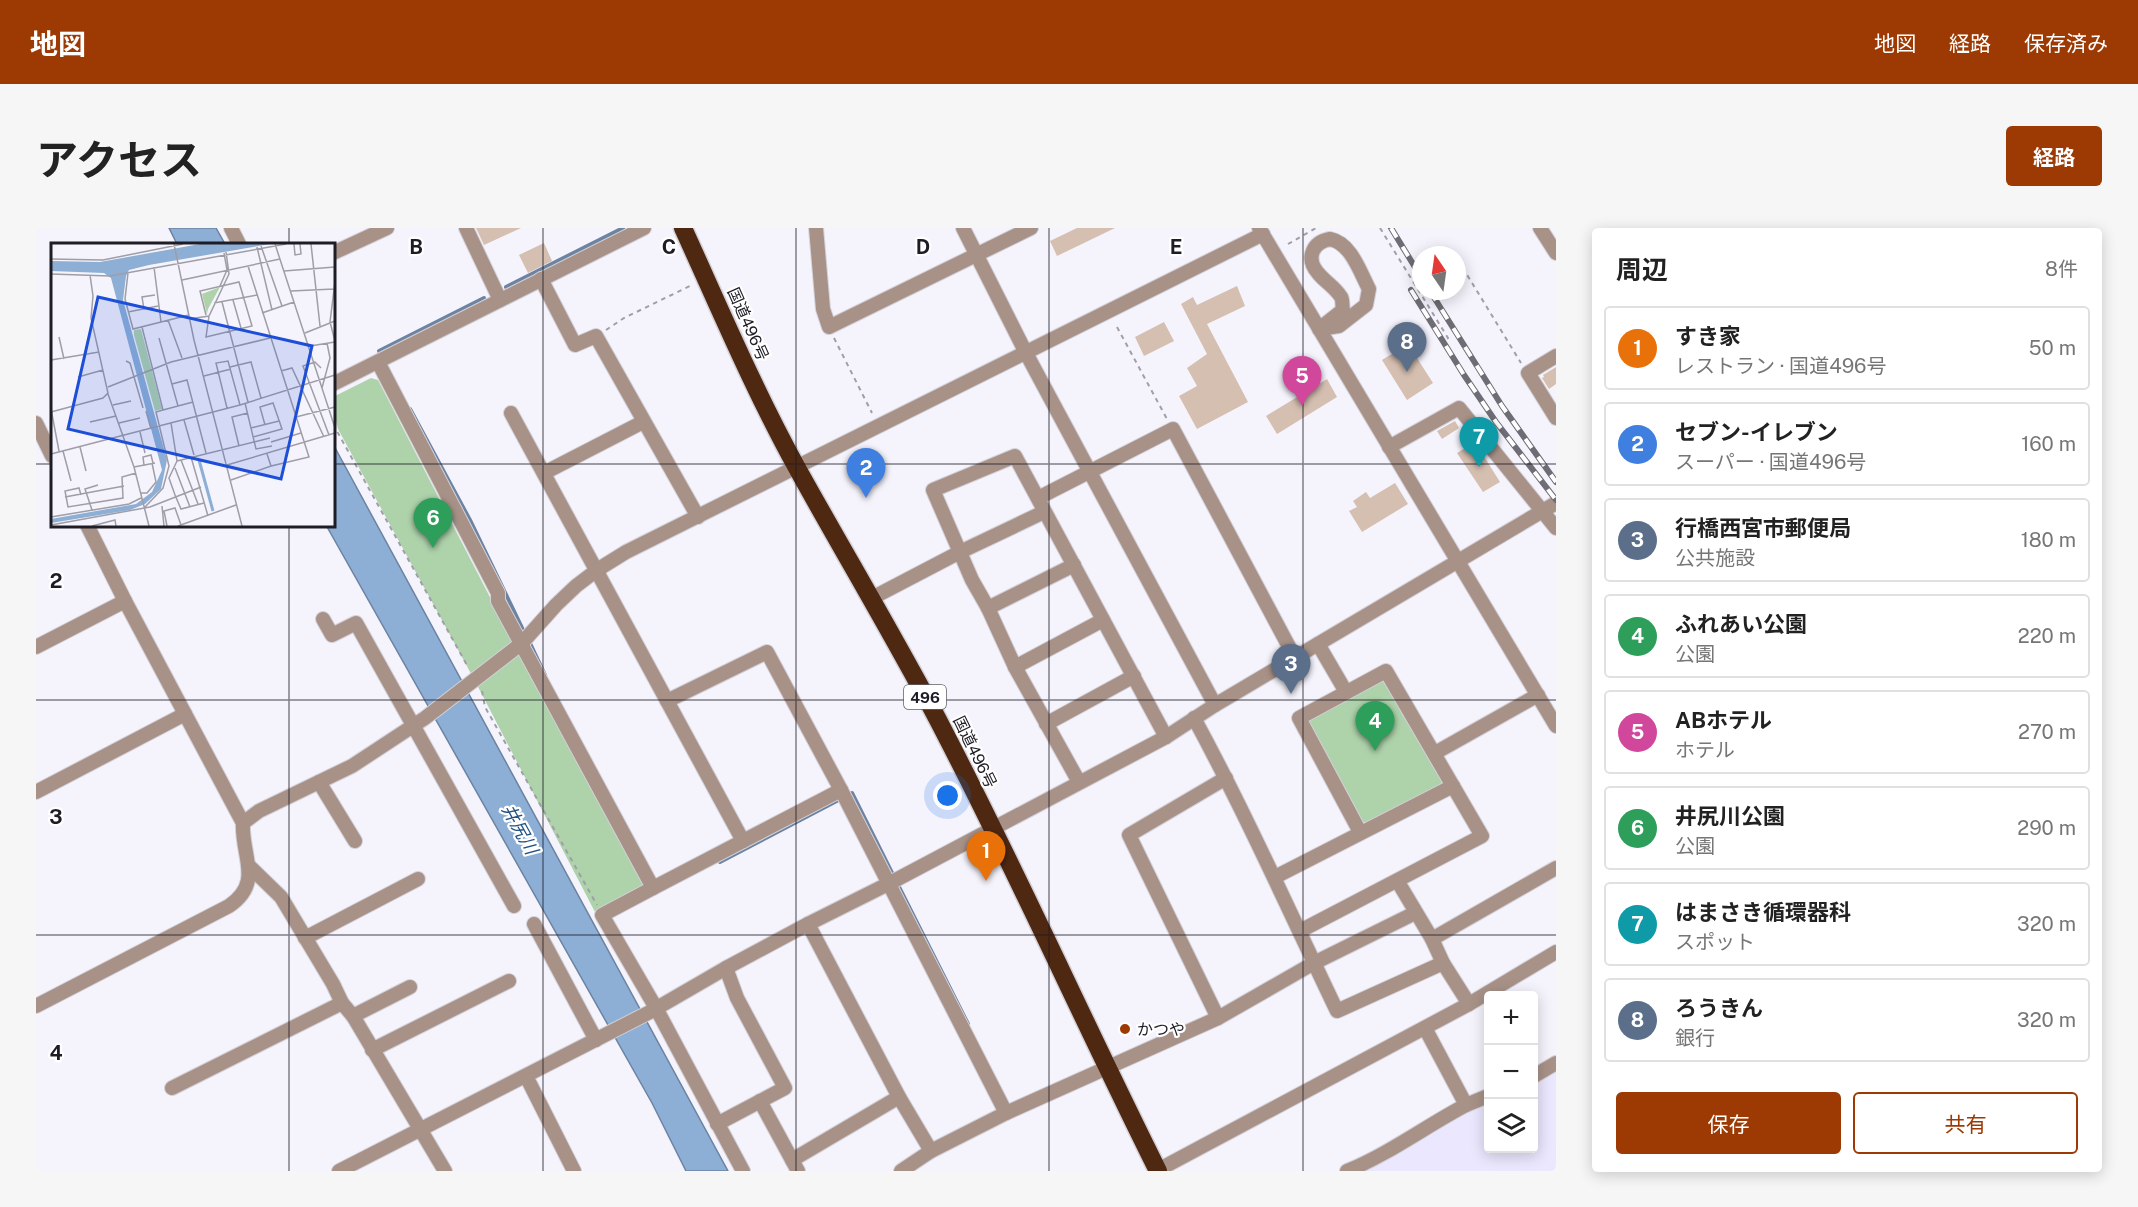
<!DOCTYPE html>
<html lang="ja">
<head>
<meta charset="utf-8">
<style>
	body { margin:0; font-family:"Public Sans","Noto Sans JP",sans-serif; background:#f6f6f6; color:#222 }
	.controls { position:absolute; right:18px; bottom:18px; display:grid; overflow:hidden; border-radius:6px; box-shadow:0 3px 15px #0003 }
	.controls button { width:54px; height:54px; display:grid; place-items:center; padding:0; border:0; border-bottom:2px solid #e0e0e0; background:#fff; color:#222; font:30px sans-serif }
	.compass { position:absolute; left:1376px; top:18px; width:54px; height:54px; border-radius:50%; background:#fff; box-shadow:0 3px 15px #0003; rotate:347deg }
	.you { position:absolute; left:912px; top:568px; width:21px; height:21px; margin:-15px; border:4px solid #fff; border-radius:50%; background:#1a73e8; box-shadow:0 0 0 9px #1a73e833 }
	.badge { display:grid; place-items:center; width:39px; height:39px; border-radius:50%; background:#9d3902; color:#fff; font-size:20px; font-weight:700 }
	.pin { position:absolute; translate:-50% -50px; filter:drop-shadow(0 2px 3px #0008) }
	.pin::after { content:''; position:absolute; top:32px; width:21px; height:18px; background:inherit; clip-path:polygon(0 0,100% 0,50% 100%) }
	.list { margin:0; padding:0; list-style:none }
	h2 { display:flex; justify-content:space-between; align-items:center; height:78px; margin:0; padding:0 24px; font-size:26px }
	h2 small { font-size:20px; font-weight:400; color:#767676 }
	.list li { display:grid; grid-template-columns:39px 1fr auto; gap:18px; align-items:center; box-sizing:border-box; height:84px; margin:0 12px 12px; padding:0 12px; border:2px solid #e0e0e0; border-radius:6px }
	.list b { display:block; font-size:22px; white-space:nowrap }
	.list p { margin:0; font-size:20px; white-space:nowrap; color:#767676 }
	.list em { font-size:20px; font-style:normal; color:#767676 }
	.actions { display:flex; gap:12px; padding:18px 24px }
	.actions a { flex:1; padding:14px 0; border:2px solid #9d3902; border-radius:6px; text-align:center; font-size:21px; color:#9d3902 }
	.actions .main { background:#9d3902; color:#fff }
	.icon { flex:none; width:33px; height:33px; fill:none; stroke:currentColor; stroke-width:2; stroke-linecap:round; stroke-linejoin:round }
	.map { position:relative; flex:none; width:1520px; height:943px; overflow:hidden; border-radius:6px }
	header { display:flex; align-items:center; gap:36px; box-sizing:border-box; height:84px; padding:0 30px; background:#9d3902; color:#fff }
	header strong { font-size:28px }
	nav { display:flex; gap:33px; margin-inline-start:auto; font-size:21px }
	.intro { display:flex; align-items:center; justify-content:space-between; box-sizing:border-box; height:144px; padding:0 36px }
	h1 { margin:0; font-size:42px }
	.button { padding:15px 27px; border-radius:6px; background:#9d3902; color:#fff; font-size:21px; font-weight:700 }
	main { display:flex; gap:36px; padding:0 36px }
	aside { flex:1; background:#fff; border-radius:6px; box-shadow:0 3px 15px #0003 }
	.map>svg:first-child { display:block }
	.industrial { fill:#eae7fe }
	.green { fill:#aed3ab }
	.water { fill:#8dafd6; stroke:#6c83a1; stroke-width:1.5 }
	.lines { fill:none; stroke-linecap:round; stroke-linejoin:round }
	.stream { stroke:#6c83a1; stroke-width:4 }
	.building { fill:#d5bfb1 }
	.minor-casing { stroke:#d3d1d9; stroke-width:16 }
	.highway-casing { stroke:#d3d1d9; stroke-width:21 }
	.path { stroke:#a09ea7; stroke-width:2; stroke-dasharray:4.5 4.5; stroke-linecap:butt }
	.minor { stroke:#a89288; stroke-width:14 }
	.highway { stroke:#4f2812; stroke-width:18 }
	.rail-casing { stroke:#6e6c74; stroke-width:6 }
	.rail { stroke:#fff; stroke-width:4; stroke-dasharray:11; stroke-linecap:butt }
	.grid { fill:none; stroke:#1e1c24; stroke-width:1.5; stroke-opacity:0.55 }
	.poi-dot { fill:#9d3902; stroke:#fff; stroke-width:2 }
	.labels { text-anchor:middle; dominant-baseline:central; stroke-width:4.5; stroke-linejoin:round; paint-order:stroke }
	.shield { fill:#fff; stroke:#626066; stroke-width:1.5 }
	.shield-label { font-size:15px; font-weight:bold; fill:#1e1c24 }
	.street-label { font-size:16px; fill:#1e1c24; stroke:#fff }
	.poi-label { font-size:16px; fill:#1e1c24; stroke:#fff; text-anchor:start }
	.water-label { font-size:18px; font-style:italic; fill:#235284; stroke:#fff }
	.inset-river { fill:none; stroke:#8dafd6; stroke-width:3 }
	.inset-road { fill:none; stroke:#9f9da6; stroke-width:1.5 }
	.view { fill:#1d4ed8; fill-opacity:0.15; stroke:#1d4ed8; stroke-width:3 }
	.inset-edge { fill:none; stroke:#1e1c24; stroke-width:3 }
	.grid-label { font-size:20px; text-anchor:middle; font-weight:bold; fill:#1e1c24; stroke:#fff; stroke-width:4.5; stroke-linejoin:round; paint-order:stroke }
</style>
</head>
<body>
<header>
<strong>地図</strong>
<nav><a>地図</a><a>経路</a><a>保存済み</a></nav>
</header>
<div class="intro"><h1>アクセス</h1><a class="button">経路</a></div>
<main>
<div class="map">
<svg width="1520" height="943" viewBox="0 0 1520 943">
	<rect width="100%" height="100%" fill="#f5f3fc"/>
	<polygon class="industrial" points="1520,835 1520,943 1311,943 1452,868 1452,920 1498,920 1498,848"/>
	<g class="green">
		<polygon points="335,150 342,152 490,439 607,653 605,660 559,684 439,453 302,201 297,182 297,169"/>
		<polygon points="1348,449 1407,551 1405,557 1330,595 1324,592 1273,495 1274,490"/>
	</g>
	<g class="water">
		<polygon points="133,0 180,0 189,16 141,16"/>
		<polygon points="297,216 692,943 650,943 616,875 290,297 297,297"/>
	</g>
	<g class="lines">
		<g class="stream">
			<polyline points="470,59 587,0"/>
			<polyline points="346,129 343,123 448,70"/>
			<polyline points="374,181 435,294 489,406"/>
			<polyline points="493,413 509,447"/>
			<polyline points="684,634 816,565 858,649"/>
			<polyline points="861,655 932,796"/>
		</g>
	</g>
	<g class="building">
		<polygon points="440,0 485,0 448,17"/>
		<polygon points="1041,0 1079,0 1021,28 1014,13"/>
		<polygon points="508,15 516,33 492,45 483,27"/>
		<polygon points="1201,58 1209,78 1171,96 1212,174 1161,201 1143,168 1161,158 1151,140 1171,126 1145,76 1157,69 1161,77"/>
		<polygon points="1128,94 1138,113 1108,128 1099,109"/>
		<polygon points="1372,116 1397,155 1371,172 1346,132"/>
		<polygon points="1520,139 1520,156 1513,161 1506,150 1508,149 1507,147"/>
		<polygon points="1291,151 1301,169 1241,206 1230,188"/>
		<polygon points="1419,193 1423,200 1406,211 1401,203"/>
		<polygon points="1439,214 1464,254 1447,264 1421,225"/>
		<polygon points="1359,255 1372,276 1326,304 1313,283 1321,279 1317,273 1330,264 1334,270"/>
	</g>
	<g class="lines">
		<g class="minor-casing">
			<g id="minor">
				<polyline points="195,0 203,16"/>
				<polyline points="430,0 464,72"/>
				<polyline points="780,0 787,81 793,99 995,0"/>
				<polyline points="927,0 990,125 1179,477"/>
				<polyline points="1223,0 1520,498"/>
				<polyline points="1504,0 1520,25"/>
				<path d="M1294,11C1315,15 1324,44 1333,61L1330,77L1303,98L1283,101L1307,82C1306,78 1307,72 1305,69C1299,59 1288,53 1282,45C1269,30 1277,14 1294,11Z"/>
				<polyline points="297,25 351,0"/>
				<polyline points="505,51 539,117 560,108 662,289"/>
				<polyline points="1520,128 1492,145 1520,190"/>
				<polyline points="342,134 462,365 462,373 617,660 566,687 620,780 707,943"/>
				<polyline points="297,156 608,0"/>
				<polyline points="475,185 707,613"/>
				<polyline points="0,195 16,228"/>
				<polyline points="1353,219 1423,180 1520,300"/>
				<polyline points="508,245 607,194"/>
				<polyline points="1002,270 1137,201 1259,430"/>
				<polyline points="836,370 924,324 1008,284"/>
				<polyline points="952,380 1038,337"/>
				<polyline points="287,391 296,407 320,395 478,678"/>
				<polyline points="1282,416 1310,464"/>
				<polyline points="0,419 89,373"/>
				<polyline points="979,439 1067,392"/>
				<polyline points="631,473 731,424 805,562 970,885"/>
				<path d="M1158,490C1210,586 1254,685 1301,783L1407,735"/>
				<polyline points="1010,496 1098,448"/>
				<polyline points="1399,525 1502,467"/>
				<polyline points="283,554 319,613"/>
				<polyline points="1043,554 979,439 952,380 936,352 897,262 979,228 1130,509"/>
				<polyline points="0,564 149,486"/>
				<polyline points="207,595 223,583 316,538 389,490 486,415 520,377 540,358 561,342 590,324 1227,6"/>
				<polyline points="213,638 245,669 297,756 306,775 317,788 409,943"/>
				<polyline points="1239,649 1417,558"/>
				<polyline points="1362,654 1396,711 1407,735 1433,776"/>
				<polyline points="617,660 805,562"/>
				<polyline points="498,696 560,812"/>
				<polyline points="772,696 863,869 895,923"/>
				<polyline points="1264,703 1446,608 1350,443 1263,490 1324,604"/>
				<polyline points="269,710 382,651"/>
				<polyline points="1396,711 1520,640"/>
				<path d="M0,778L193,678C228,654 205,628 207,595L89,373L51,297"/>
				<polyline points="317,788 374,759"/>
				<polyline points="1182,790 1093,607 1190,550"/>
				<polyline points="1389,800 1430,877 1452,868"/>
				<polyline points="336,822 473,753"/>
				<polyline points="490,848 538,943"/>
				<polyline points="1498,848 1520,835"/>
				<polyline points="136,860 306,775"/>
				<polyline points="724,873 762,943"/>
				<polyline points="681,896 749,860 701,770 690,740"/>
				<polyline points="756,932 863,869"/>
				<polyline points="1122,942 1433,776 1520,724"/>
				<polyline points="303,943 614,784 690,740 772,696 854,655 1130,509 1179,477 1520,275"/>
				<polyline points="865,943 895,923 970,885 1182,790 1278,735 1379,685"/>
				<path d="M1311,943C1353,926 1390,898 1430,877"/>
			</g>
		</g>
		<g class="highway-casing">
			<path id="highway" d="M647,0C684,81 718,162 761,240C807,323 856,405 901,490C979,639 1047,793 1122,943"/>
		</g>
		<g class="path">
			<polyline points="1344,0 1412,110 1410,111"/>
			<polyline points="1252,16 1280,0"/>
			<polyline points="1422,32 1485,135"/>
			<polyline points="1081,99 1131,191"/>
			<polyline points="570,102 588,90 656,57"/>
			<polyline points="798,110 836,185"/>
			<polyline points="297,196 432,439"/>
			<polyline points="446,463 449,479 561,677"/>
		</g>
		<use href="#minor" class="minor"/>
		<use href="#highway" class="highway"/>
		<g class="rail-casing">
			<g id="rail">
				<polyline points="1355,0 1385,49"/>
				<polyline points="1375,62 1428,147 1460,194 1520,272"/>
				<polyline points="1394,63 1466,178 1520,254"/>
			</g>
		</g>
		<use href="#rail" class="rail"/>
	</g>
	<path class="grid" d="M253,0V16M507,0V943M760,0V943M1013,0V943M1267,0V943M0,236H16M297,236H1520M253,297V943M0,472H1520M0,707H1520"/>
	<circle class="poi-dot" cx="1089" cy="801" r="6"/>
	<g class="labels">
		<rect class="shield" x="868" y="457" width="42" height="24" rx="4.5"/>
		<g class="shield-label">
			<text x="889" y="469">496</text>
		</g>
		<g class="street-label">
			<text transform="translate(712 96) rotate(66)">国道496号</text>
			<text transform="translate(939 524) rotate(64)">国道496号</text>
		</g>
		<g class="poi-label">
			<text x="1101" y="801">かつや</text>
		</g>
		<g class="water-label">
			<text transform="translate(484 601) rotate(61)">井尻川</text>
		</g>
	</g>
	<g transform="translate(15 15)">
		<rect width="284" height="284" fill="#f5f3fc"/>
		<path d="M169,44L157,66L156,71L151,51ZM90,86L111,166L104,168L83,92V87Z" fill="#aed3ab"/>
		<path d="M149,1H219L98,22L78,27L75,33L72,57L116,217L110,246L94,261L79,267L0,280V276L85,261L101,249L111,227L60,35L53,30L0,28V18L49,19Z" fill="#8dafd6"/>
		<path class="inset-river" d="M148,217L162,268"/>
		<path class="inset-road" d="M123,1L143,97L191,283M224,1L284,185M243,1L244,12L250,11L249,1M260,1L269,83M210,3L231,63M206,4L221,67M0,16L52,17L132,1M197,23L258,214L220,223L216,211M103,24L110,79M233,28L284,24M77,30L74,56L82,86L138,72M0,31L59,33L235,1M131,37L229,16M284,39L279,79L284,98M169,43L176,27L173,10M240,48L283,46M182,57L190,85M171,59L197,159M163,60L206,52M93,66L91,54L104,52M77,69L107,63M211,70L243,59M155,72L149,48L188,39L201,83L155,94L158,73M138,76L158,73L178,31L175,9M117,77L131,115M91,84L112,167L105,169L118,223L112,245L94,264M254,90L284,78M8,94L13,116M108,95L127,163M259,103L284,99M0,117L48,109M75,118L79,120L92,165M179,124L200,119L210,155M270,125L264,119L252,123L278,192M230,128L241,125L273,194M153,133L180,126M27,134L52,127M121,141L136,137L155,210M57,144L120,119L219,95M271,145L279,115L276,100M57,151L83,224L98,283M194,160L205,206L221,203M62,162L80,158M176,165L165,120L177,118L189,162M0,166L8,208M112,167L142,159M95,168L100,186M0,169L52,155L57,150L40,75L42,53L39,32M245,174L284,164M133,177L143,212M39,179L65,173M68,180L89,175M120,180L126,218L118,235L124,252L130,266L153,260M200,185L228,178M89,189L94,210M202,194L231,186L222,160L209,164L214,182M220,199L250,190M188,203L181,174L197,170M29,204L35,228M12,208L20,238M0,211L189,162L284,132M140,214L157,273M130,217L147,261M126,218L219,195M93,222L92,214L100,212L102,220M176,222L284,190M83,224L104,220M124,225L139,264M180,237L220,223M89,250H96L105,239L101,220M30,252L28,245L14,248L17,264L72,255L71,234L85,230M14,254L73,243M111,263L113,283M41,267L34,246L47,242M0,274L78,261L90,255M0,282L99,264L150,244M41,283L64,277L65,283M116,283L113,268L124,265L130,282M127,283L185,262"/>
		<path class="view" d="M47,54L261,103L230,236L17,186Z"/>
		<rect width="284" height="284" class="inset-edge"/>
	</g>
	<g class="grid-label">
		<text x="380" y="26">B</text>
		<text x="633" y="26">C</text>
		<text x="887" y="26">D</text>
		<text x="1140" y="26">E</text>
		<text x="20" y="360">2</text>
		<text x="20" y="596">3</text>
		<text x="20" y="832">4</text>
	</g>
</svg>
<div class="controls">
<button>+</button>
<button>−</button>
<button><svg class="icon" aria-label="layers" viewBox="0 0 24 24"><path d="M12 4l9 5-9 5-9-5zM3 14l9 5 9-5"/></svg></button>
</div>
<svg class="compass" viewBox="-18 -18 36 36"><path d="M0-13l5 13h-10z" fill="#e53935"/><path d="M0 13l5-13h-10z" fill="#767676"/></svg>
<div class="you"></div>
<div class="pin badge" style="left:950px;top:653px;background:#e8710a">1</div>
<div class="pin badge" style="left:830px;top:270px;background:#3f7fe0">2</div>
<div class="pin badge" style="left:1255px;top:466px;background:#5c6f8a">3</div>
<div class="pin badge" style="left:1339px;top:523px;background:#2e9e5b">4</div>
<div class="pin badge" style="left:1266px;top:178px;background:#d1479c">5</div>
<div class="pin badge" style="left:397px;top:320px;background:#2e9e5b">6</div>
<div class="pin badge" style="left:1443px;top:239px;background:#0f9aa8">7</div>
<div class="pin badge" style="left:1371px;top:144px;background:#5c6f8a">8</div>
</div>
<aside>
<h2>周辺<small>8件</small></h2>
<ul class="list">
<li><span class="badge" style="background:#e8710a">1</span><div><b>すき家</b><p>レストラン · 国道496号</p></div><em>50 m</em></li>
<li><span class="badge" style="background:#3f7fe0">2</span><div><b>セブン-イレブン</b><p>スーパー · 国道496号</p></div><em>160 m</em></li>
<li><span class="badge" style="background:#5c6f8a">3</span><div><b>行橋西宮市郵便局</b><p>公共施設</p></div><em>180 m</em></li>
<li><span class="badge" style="background:#2e9e5b">4</span><div><b>ふれあい公園</b><p>公園</p></div><em>220 m</em></li>
<li><span class="badge" style="background:#d1479c">5</span><div><b>ABホテル</b><p>ホテル</p></div><em>270 m</em></li>
<li><span class="badge" style="background:#2e9e5b">6</span><div><b>井尻川公園</b><p>公園</p></div><em>290 m</em></li>
<li><span class="badge" style="background:#0f9aa8">7</span><div><b>はまさき循環器科</b><p>スポット</p></div><em>320 m</em></li>
<li><span class="badge" style="background:#5c6f8a">8</span><div><b>ろうきん</b><p>銀行</p></div><em>320 m</em></li>
</ul>
<div class="actions"><a class="main">保存</a><a>共有</a></div>
</aside>
</main>
</body>
</html>
